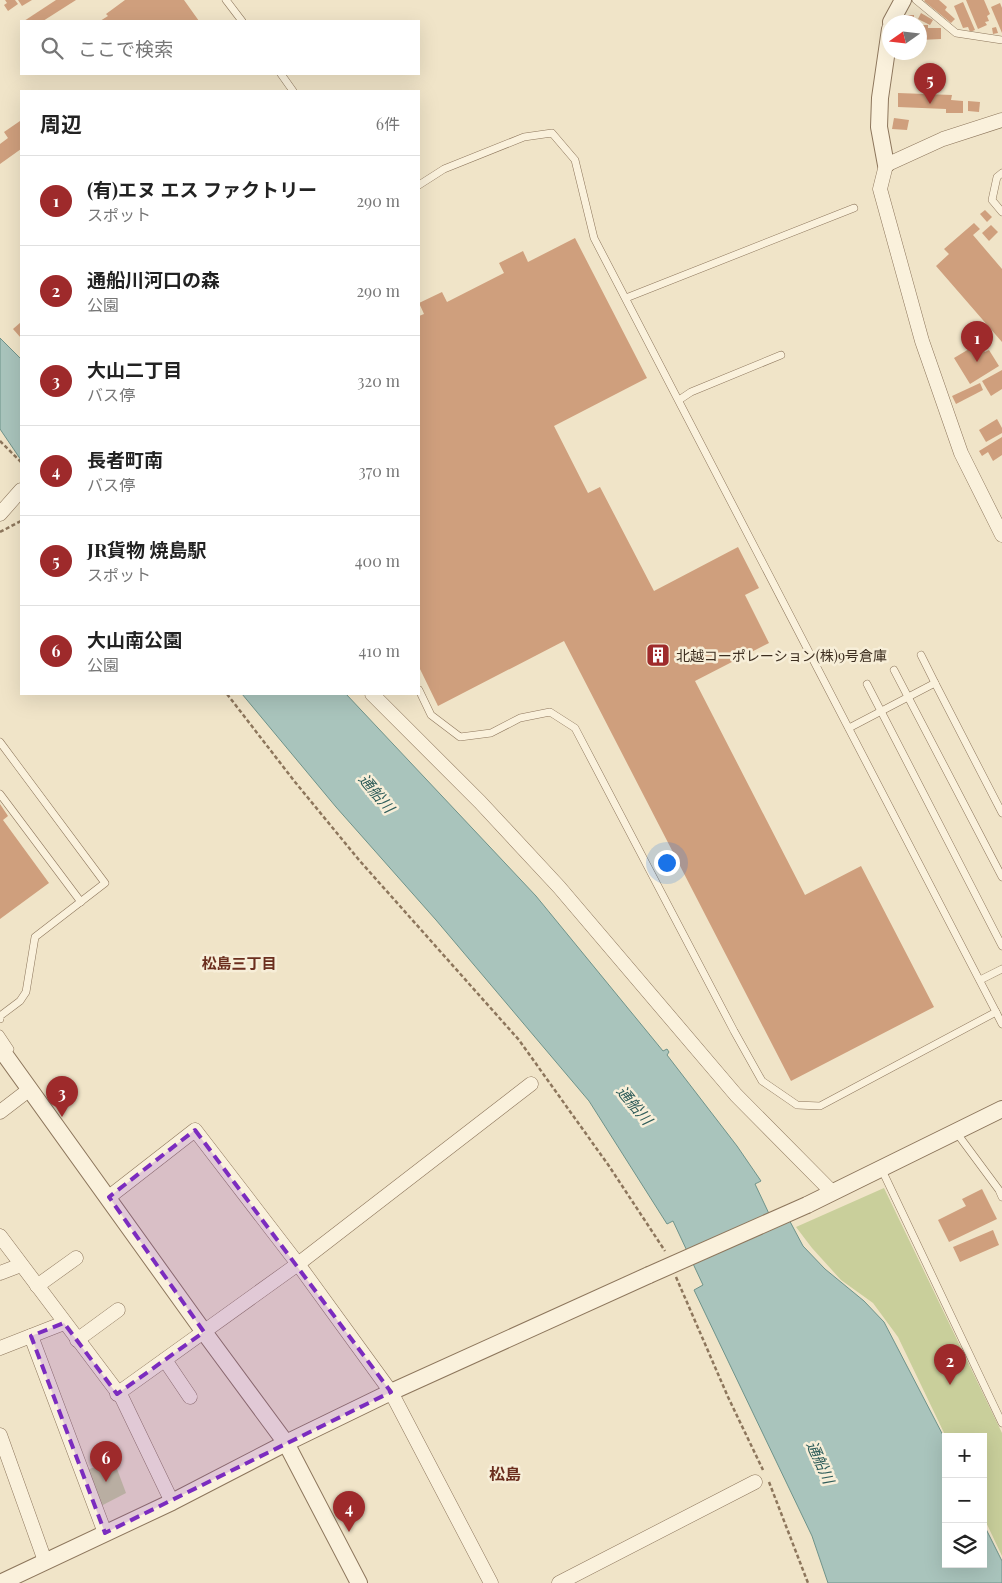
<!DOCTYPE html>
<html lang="ja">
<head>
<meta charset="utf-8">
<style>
	body { margin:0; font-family:"Playfair Display","Noto Sans JP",serif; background:#f6f6f6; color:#222 }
	.controls { position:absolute; right:15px; bottom:15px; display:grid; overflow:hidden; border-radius:0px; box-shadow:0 5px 20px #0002 }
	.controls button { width:45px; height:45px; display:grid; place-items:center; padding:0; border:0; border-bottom:1px solid #e0e0e0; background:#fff; color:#222; font:25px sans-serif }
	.compass { position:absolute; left:882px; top:15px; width:45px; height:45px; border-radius:50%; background:#fff; box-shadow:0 5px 20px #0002; rotate:256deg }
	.you { position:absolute; left:666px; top:862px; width:18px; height:18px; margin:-12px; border:4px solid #fff; border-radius:50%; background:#1a73e8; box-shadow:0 0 0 8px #1a73e833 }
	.badge { display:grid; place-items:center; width:32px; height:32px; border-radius:50%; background:#9e2a2b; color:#fff; font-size:16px; font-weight:700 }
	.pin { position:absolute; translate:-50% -41px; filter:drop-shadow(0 1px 2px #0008) }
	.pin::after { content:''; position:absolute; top:26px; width:18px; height:15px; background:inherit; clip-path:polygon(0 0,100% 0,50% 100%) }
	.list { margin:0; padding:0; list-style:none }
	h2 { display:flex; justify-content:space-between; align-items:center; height:65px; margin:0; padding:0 20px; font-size:21px }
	h2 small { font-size:16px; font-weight:400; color:#767676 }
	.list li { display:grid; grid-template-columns:32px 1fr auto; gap:15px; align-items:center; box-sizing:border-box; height:90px; padding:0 20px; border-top:1px solid #e0e0e0 }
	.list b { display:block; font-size:19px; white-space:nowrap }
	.list p { margin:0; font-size:16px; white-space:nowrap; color:#767676 }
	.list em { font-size:16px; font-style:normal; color:#767676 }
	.icon { flex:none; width:28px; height:28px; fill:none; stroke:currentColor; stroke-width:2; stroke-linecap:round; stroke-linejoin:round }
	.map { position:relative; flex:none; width:1002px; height:1583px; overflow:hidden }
	.search { position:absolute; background:#fff; box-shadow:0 5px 20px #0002; left:20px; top:20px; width:400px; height:55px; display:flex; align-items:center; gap:12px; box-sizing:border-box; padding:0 18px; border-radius:0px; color:#767676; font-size:19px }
	.panel { position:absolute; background:#fff; box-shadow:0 5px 20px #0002; left:20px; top:90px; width:400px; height:605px; border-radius:0px }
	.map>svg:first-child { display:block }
	.green { fill:#c9cf9b }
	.water { fill:#a9c4bc; stroke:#6f938a }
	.building { fill:#cf9f7d }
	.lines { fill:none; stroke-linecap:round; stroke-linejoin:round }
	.service-casing { stroke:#8d765c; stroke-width:8 }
	.minor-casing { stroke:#8d765c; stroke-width:15 }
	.tertiary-casing { stroke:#8d765c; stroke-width:18 }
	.path { stroke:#8d765c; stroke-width:2.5; stroke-dasharray:4 2.5; stroke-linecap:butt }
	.service { stroke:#faf1dc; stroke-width:7 }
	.minor { stroke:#faf1dc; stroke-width:14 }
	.tertiary { stroke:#faf1dc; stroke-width:16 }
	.tertiary-bridge-casing { stroke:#8d765c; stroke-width:18; stroke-linecap:butt }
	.tertiary-bridge { stroke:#faf1dc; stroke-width:16 }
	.marked { fill:#7b2cbf; fill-opacity:0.2; stroke:#7b2cbf; stroke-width:4; stroke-dasharray:10 6; stroke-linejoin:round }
	.labels { text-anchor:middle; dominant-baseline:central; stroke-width:5; stroke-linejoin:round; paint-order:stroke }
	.poi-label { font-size:14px; fill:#3d2e20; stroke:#f7eed8; text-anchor:start }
	.water-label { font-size:15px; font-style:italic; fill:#2f5d5a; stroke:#f7eed8 }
	.neighbourhood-label { font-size:15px; font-weight:bold; fill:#6b2e1e; stroke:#f7eed8 }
	.quarter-label { font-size:16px; font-weight:bold; fill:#6b2e1e; stroke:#f7eed8 }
</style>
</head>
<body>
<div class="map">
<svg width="1002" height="1583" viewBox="0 0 1002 1583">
	<rect width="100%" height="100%" fill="#f0e4c8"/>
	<g class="green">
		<polygon points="884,1188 1002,1433 1002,1556 983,1516 983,1437 946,1437 898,1337 873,1303 841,1280 812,1248 796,1227"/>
		<polygon points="114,1461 126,1493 99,1507 86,1470"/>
	</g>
	<g class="water">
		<polygon points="0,338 21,359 21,460 0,429"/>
		<polygon points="242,694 346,694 536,896 663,1051 667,1049 669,1052 667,1055 737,1146 761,1181 755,1184 772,1220 786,1214 803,1246 825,1269 864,1301 884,1322 946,1441 946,1564 983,1564 983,1523 1002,1561 1002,1583 828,1583 812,1536 694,1290 703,1285 673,1221 667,1224 589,1101 436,920 336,807"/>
	</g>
	<g class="building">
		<polygon points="5,0 15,0 18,4 8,11 4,5 7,3"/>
		<polygon points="18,0 32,0 22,6"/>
		<polygon points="56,0 76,0 43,21 24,21"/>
		<polygon points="125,0 184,0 199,21 100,21 108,16 106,14"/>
		<polygon points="925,0 939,0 947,7 945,10 955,19 951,23 924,1"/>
		<polygon points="966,0 984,0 990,14 987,16 989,21 985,22 987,25 978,29"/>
		<polygon points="963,2 975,30 970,32 968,27 963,28 954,6"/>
		<polygon points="1000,3 1002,8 1002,33 991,7"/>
		<polygon points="921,13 933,20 930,25 918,19"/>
		<polygon points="906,15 914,15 914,22 905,22"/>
		<polygon points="920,25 928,25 928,28 941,28 941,39 920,40"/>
		<polygon points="996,27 998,33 993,34 992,28"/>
		<polygon points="898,93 952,95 951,100 963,101 963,113 946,113 946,109 898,107"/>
		<polygon points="968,101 980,102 979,112 968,111"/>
		<polygon points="894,118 909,120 907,130 892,129"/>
		<polygon points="20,121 21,149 0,164 0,144 8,138 4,132"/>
		<polygon points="985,210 992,217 987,222 980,214"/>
		<polygon points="974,223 980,229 973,235 1002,269 1002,342 936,266 949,254 944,249"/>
		<polygon points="991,225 998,232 989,241 982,233"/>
		<polygon points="575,238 647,378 554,426 588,493 600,487 654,591 738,547 759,588 745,595 769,643 695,681 805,895 861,866 934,1007 791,1081 564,641 438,706 419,667 419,316 424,314 419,303 442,292 447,302 504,273 499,263 523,251 528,262"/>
		<polygon points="21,322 21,338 13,329"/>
		<polygon points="979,343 985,352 989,350 999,366 970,384 954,358"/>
		<polygon points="1002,370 1002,389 991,396 982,381"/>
		<polygon points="980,383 983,390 956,404 952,396"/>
		<polygon points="997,419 1002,428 1002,433 986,442 979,430"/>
		<polygon points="1002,437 1002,455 993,461 988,452 982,456 979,451"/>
		<polygon points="0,804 8,816 3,820 49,883 0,919"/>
		<polygon points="982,1189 997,1219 949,1242 938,1220 966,1206 962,1199"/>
		<polygon points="993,1230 999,1245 960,1262 953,1247"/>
	</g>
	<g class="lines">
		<g class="service-casing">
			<g id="service">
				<polyline points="226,0 242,21"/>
				<polyline points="916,0 956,33 1002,40"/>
				<polyline points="281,74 293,91"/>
				<polyline points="1002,173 997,177 992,200 1002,212"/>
				<polyline points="419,185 444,169 524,137 552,133 575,160 594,238 996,1012 820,1106 797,1105 762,1081 734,1031 575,728 550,712 520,718 491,733 460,737 431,715 419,690"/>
				<polyline points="626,298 854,208"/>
				<polyline points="679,400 691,392 781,355"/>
				<polyline points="921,655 935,683"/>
				<polyline points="894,670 1002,877"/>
				<polyline points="867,684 1002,946"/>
				<polyline points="849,728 935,683 1002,813"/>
				<polyline points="0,742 105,883 35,937 26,992 20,1001 0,1016 0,1019"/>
				<polyline points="0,794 81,902"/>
				<polyline points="980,980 1002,969"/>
				<polyline points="996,1012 1002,1024"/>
				<polyline points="0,1034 10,1049"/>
				<polyline points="956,1132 999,1190 1002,1197"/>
				<polyline points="881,1168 1002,1423"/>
			</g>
		</g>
		<g class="minor-casing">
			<g id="minor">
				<polyline points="1002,120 943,139 886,165 880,189 922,341 961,453 1002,535"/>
				<polyline points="0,514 21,490"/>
				<polyline points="372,694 480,802 559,887 736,1095 832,1192"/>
				<polyline points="0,1112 30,1089"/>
				<polyline points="109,1197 195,1130 298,1264 391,1392 491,1583"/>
				<polyline points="0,1236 122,1398 172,1502"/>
				<polyline points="0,1273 21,1265"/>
				<polyline points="37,1286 76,1258"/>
				<polyline points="31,1336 105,1533"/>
				<polyline points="77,1340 118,1310"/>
				<polyline points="0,1348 64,1323"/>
				<polyline points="165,1360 190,1397"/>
				<polyline points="117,1394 298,1264 531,1084"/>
				<polyline points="0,1435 45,1561"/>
				<polyline points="559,1583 755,1482"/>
			</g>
		</g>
		<g class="tertiary-casing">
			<g id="tertiary">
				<polyline points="891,22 903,0"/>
				<polyline points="886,165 879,127 880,98 890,29"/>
				<polyline points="0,1048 204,1332 286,1443 359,1583"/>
				<polyline points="807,1205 1002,1109"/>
				<polyline points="0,1583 172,1502 286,1443 391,1392 649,1275"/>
			</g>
		</g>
		<g class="path">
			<polyline points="0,441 21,462"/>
			<polyline points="0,532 21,521"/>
			<polyline points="227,694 295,782 359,860 519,1040 609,1166 665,1251"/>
			<polyline points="676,1277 728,1397 763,1470"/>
			<polyline points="769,1482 808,1583"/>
		</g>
		<use href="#service" class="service"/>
		<use href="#minor" class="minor"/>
		<use href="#tertiary" class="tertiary"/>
		<g class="tertiary-bridge-casing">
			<polyline id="tertiary-bridge" points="649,1275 807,1205"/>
		</g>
		<use href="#tertiary-bridge" class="tertiary-bridge"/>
	</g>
	<path class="marked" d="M195,1130L391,1392L105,1533L31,1336L64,1323L117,1394L204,1332L109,1197Z"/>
	<defs>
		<g id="building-square" transform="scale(1.25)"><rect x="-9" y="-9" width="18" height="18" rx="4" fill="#9e2a2b" stroke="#f7eed8"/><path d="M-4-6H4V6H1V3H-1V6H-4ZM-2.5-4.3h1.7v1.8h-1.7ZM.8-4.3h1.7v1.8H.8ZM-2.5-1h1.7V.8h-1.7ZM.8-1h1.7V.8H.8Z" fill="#fff"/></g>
	</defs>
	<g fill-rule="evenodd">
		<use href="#building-square" x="658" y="655"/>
	</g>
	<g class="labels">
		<g class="poi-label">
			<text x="676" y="655">北越コーポレーション(株)9号倉庫</text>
		</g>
		<g class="water-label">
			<text transform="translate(377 793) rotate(50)">通船川</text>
			<text transform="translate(635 1105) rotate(50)">通船川</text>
			<text transform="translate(821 1462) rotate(66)">通船川</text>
		</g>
		<g class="neighbourhood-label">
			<text x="239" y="963">松島三丁目</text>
		</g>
		<g class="quarter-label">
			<text x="505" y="1473">松島</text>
		</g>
	</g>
</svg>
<div class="controls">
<button>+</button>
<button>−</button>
<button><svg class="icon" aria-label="layers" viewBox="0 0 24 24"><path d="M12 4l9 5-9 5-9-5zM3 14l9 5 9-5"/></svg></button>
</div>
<svg class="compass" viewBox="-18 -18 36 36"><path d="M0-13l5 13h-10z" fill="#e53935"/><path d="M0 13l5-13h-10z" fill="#767676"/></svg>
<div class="you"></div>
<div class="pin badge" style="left:977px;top:362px">1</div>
<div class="pin badge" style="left:950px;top:1385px">2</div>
<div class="pin badge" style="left:62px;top:1117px">3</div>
<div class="pin badge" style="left:349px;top:1532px">4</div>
<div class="pin badge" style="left:930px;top:104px">5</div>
<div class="pin badge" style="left:106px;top:1482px">6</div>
<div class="search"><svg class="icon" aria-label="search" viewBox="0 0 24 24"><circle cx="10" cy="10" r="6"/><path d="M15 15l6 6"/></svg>ここで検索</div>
<section class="panel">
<h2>周辺<small>6件</small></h2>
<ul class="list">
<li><span class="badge">1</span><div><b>(有)エヌ エス ファクトリー</b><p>スポット</p></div><em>290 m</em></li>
<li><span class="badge">2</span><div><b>通船川河口の森</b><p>公園</p></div><em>290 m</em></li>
<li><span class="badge">3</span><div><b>大山二丁目</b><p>バス停</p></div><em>320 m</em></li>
<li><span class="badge">4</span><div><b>長者町南</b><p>バス停</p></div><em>370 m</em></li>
<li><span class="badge">5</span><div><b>JR貨物 焼島駅</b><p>スポット</p></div><em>400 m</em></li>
<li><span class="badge">6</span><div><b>大山南公園</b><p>公園</p></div><em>410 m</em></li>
</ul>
</section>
</div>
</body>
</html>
